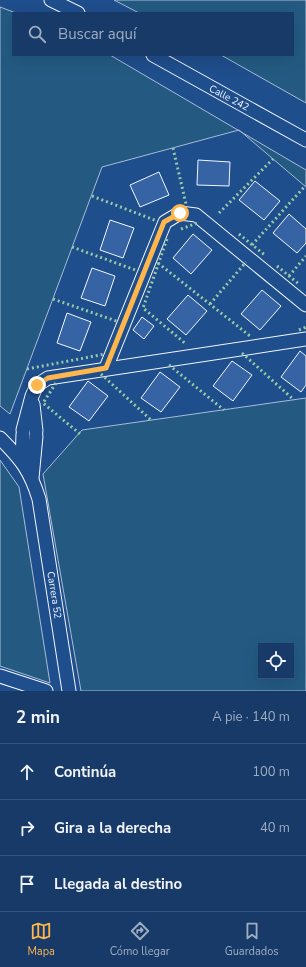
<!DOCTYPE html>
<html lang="es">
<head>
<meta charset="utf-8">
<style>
	body { margin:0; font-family:"Nunito Sans",sans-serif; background:#20416f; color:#f1f3f6 }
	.controls { position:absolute; right:12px; bottom:12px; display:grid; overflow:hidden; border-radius:0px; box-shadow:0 4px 16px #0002 }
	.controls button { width:36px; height:36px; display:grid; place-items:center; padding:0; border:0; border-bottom:1px solid #36547d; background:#173a69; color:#f1f3f6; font:20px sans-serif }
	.stop { position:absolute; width:12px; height:12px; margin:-9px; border:3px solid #ffb74d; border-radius:50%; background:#fff }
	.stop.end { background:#ffb74d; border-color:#fff; box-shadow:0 1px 4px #0008 }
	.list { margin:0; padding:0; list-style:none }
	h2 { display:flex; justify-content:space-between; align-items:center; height:52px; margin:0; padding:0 16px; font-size:17px }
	h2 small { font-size:13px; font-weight:400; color:#9eadc0 }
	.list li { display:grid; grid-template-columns:26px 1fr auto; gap:12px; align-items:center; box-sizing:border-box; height:56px; padding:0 16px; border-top:1px solid #36547d }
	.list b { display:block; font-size:15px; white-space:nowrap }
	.list em { font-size:13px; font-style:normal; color:#9eadc0 }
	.icon { flex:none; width:22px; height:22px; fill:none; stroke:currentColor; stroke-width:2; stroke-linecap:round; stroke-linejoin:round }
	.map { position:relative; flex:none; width:306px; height:691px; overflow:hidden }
	.search { position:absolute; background:#173a69; box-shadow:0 4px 16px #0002; left:12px; right:12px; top:12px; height:44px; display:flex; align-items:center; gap:10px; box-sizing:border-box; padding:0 14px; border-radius:0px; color:#9eadc0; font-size:15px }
	.sheet { height:220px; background:#173a69 }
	nav { display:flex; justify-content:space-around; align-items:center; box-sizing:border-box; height:56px; border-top:1px solid #36547d; background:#173a69; font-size:11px; color:#9eadc0 }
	nav a { display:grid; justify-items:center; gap:2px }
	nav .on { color:#ffb74d }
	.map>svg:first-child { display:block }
	.green { fill:#245a82; stroke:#a8bbd7; fill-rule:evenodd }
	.building { fill:#3563a3; stroke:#f2f6ff }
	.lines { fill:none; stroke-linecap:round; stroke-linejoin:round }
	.minor-casing { stroke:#f2f6ff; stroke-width:15 }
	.minor { stroke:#1f4e8c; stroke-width:13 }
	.hedge { stroke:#97c8a6; stroke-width:3; stroke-dasharray:2 3; stroke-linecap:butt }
	.route { stroke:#ffb74d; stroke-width:5 }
	.labels { text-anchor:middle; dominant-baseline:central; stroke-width:3; stroke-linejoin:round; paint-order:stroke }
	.street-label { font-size:10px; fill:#f2f6ff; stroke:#1f4e8c }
</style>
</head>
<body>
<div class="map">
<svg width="306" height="691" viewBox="0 0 306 691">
	<rect width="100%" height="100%" fill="#1f4e8c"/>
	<g class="green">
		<polygon points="114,0 306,0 306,103 221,55 293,55 293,13 139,13"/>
		<polygon points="0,7 16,13 13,13 13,55 110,55 306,170 306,187 239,130 102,167 10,414 0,406"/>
		<path d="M306,398V691H81L43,474L82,430ZM261,646H291V676H261Z"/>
		<polygon points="0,460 19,487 50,683 0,666"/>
	</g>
	<g class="building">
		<polygon points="198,160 230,162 229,186 197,185"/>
		<polygon points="159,172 169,195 140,207 130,185"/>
		<polygon points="255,181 280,201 264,220 239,200"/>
		<polygon points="289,214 306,229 306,243 297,253 273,233"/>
		<polygon points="110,220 134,228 123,258 100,250"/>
		<polygon points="193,234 212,250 191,274 173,258"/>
		<polygon points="92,268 115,276 105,306 81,298"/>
		<polygon points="262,290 281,306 260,330 241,314"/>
		<polygon points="188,295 207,311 186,335 167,319"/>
		<polygon points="67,313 91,322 80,351 57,343"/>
		<polygon points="142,317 154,326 144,339 133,330"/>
		<polygon points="300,351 306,356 306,385 301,392 281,377"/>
		<polygon points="232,361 252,375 233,401 213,386"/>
		<polygon points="160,372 180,387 161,412 141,398"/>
		<polygon points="88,381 108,396 89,421 69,407"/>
	</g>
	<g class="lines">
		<g class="minor-casing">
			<g id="minor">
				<polyline points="51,0 78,13"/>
				<polyline points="153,55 306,140"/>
				<polyline points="106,368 165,222 180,213 196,215 306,305"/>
				<polyline points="33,404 36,431"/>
				<polyline points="23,430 32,396 37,385 48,378 306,339"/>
				<path d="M0,438C21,459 30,470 39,499L69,691"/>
				<polyline points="22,461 23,434"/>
				<polyline points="32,478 36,436"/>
				<polyline points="0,676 46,691"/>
			</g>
		</g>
		<use href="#minor" class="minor"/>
		<g class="hedge">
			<polyline points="173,148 186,204"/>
			<polyline points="92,196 157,221"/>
			<polyline points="219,213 273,159"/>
			<polyline points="181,229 197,223"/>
			<polyline points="239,234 266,256"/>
			<polyline points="167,239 143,308 186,344"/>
			<polyline points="252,245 305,186"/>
			<polyline points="72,247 138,271"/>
			<polyline points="158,263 250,336"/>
			<polyline points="277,266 300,285"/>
			<polyline points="289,276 306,256"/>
			<polyline points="53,299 119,322"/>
			<polyline points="210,304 246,262"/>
			<polyline points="299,330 306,327"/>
			<polyline points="242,353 294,400"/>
			<polyline points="169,365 224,410"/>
			<polyline points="27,369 105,354"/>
			<polyline points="101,374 151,420"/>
			<polyline points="56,383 43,403 80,434"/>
		</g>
	</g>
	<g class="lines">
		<polyline class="route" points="37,385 48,378 106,368 164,222 180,213"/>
	</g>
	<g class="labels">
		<g class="street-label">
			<text transform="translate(229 98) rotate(28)">Calle 242</text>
			<text transform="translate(54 595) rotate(81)">Carrera 52</text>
		</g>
	</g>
</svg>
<div class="controls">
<button><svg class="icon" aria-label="locate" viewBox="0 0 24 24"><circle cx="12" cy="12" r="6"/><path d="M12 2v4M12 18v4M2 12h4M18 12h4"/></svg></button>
</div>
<div class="stop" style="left:180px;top:213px"></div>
<div class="stop end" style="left:37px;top:385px"></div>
<div class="search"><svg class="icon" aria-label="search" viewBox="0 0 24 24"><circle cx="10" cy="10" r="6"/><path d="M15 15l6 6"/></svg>Buscar aquí</div>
</div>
<section class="sheet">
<h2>2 min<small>A pie · 140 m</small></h2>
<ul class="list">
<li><svg class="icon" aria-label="ahead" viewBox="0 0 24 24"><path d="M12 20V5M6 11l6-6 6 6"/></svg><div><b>Continúa</b></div><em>100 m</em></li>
<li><svg class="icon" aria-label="right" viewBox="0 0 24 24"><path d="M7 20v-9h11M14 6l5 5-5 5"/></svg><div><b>Gira a la derecha</b></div><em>40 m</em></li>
<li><svg class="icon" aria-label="arrive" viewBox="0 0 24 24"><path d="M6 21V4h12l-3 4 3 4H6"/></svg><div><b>Llegada al destino</b></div></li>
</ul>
</section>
<nav>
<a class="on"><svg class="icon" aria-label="map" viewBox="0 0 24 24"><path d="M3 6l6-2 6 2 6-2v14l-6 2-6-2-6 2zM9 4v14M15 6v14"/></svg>Mapa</a>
<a><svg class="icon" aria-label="directions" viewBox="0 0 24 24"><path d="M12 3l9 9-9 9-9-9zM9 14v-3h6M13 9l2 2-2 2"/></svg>Cómo llegar</a>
<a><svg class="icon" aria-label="saved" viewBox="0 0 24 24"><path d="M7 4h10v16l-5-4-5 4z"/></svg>Guardados</a>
</nav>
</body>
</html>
